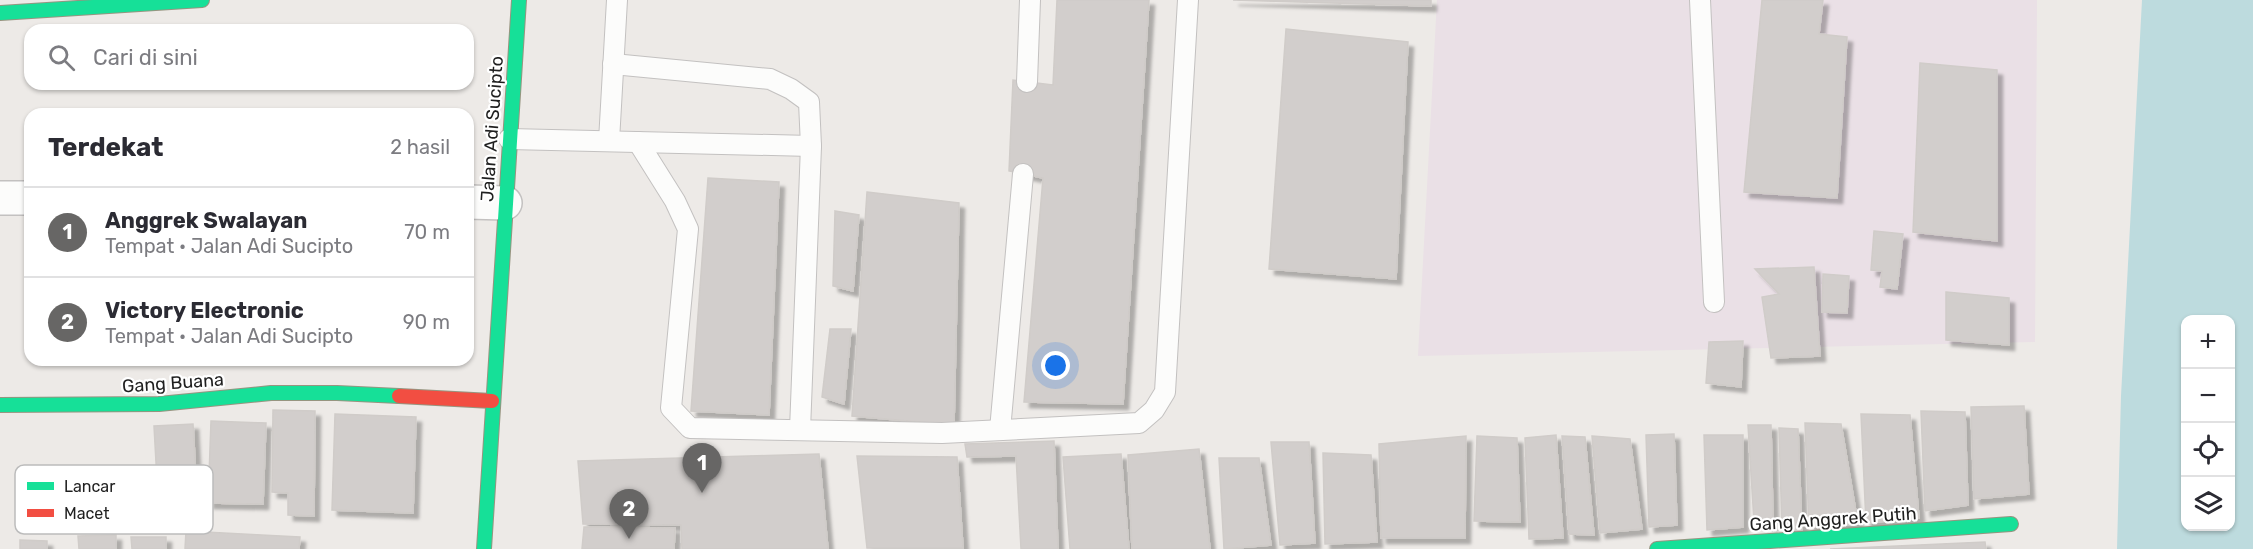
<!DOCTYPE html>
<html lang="id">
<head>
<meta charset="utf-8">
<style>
	body { margin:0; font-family:Rubik,sans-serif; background:#f7f7f7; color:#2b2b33 }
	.controls { position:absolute; right:18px; bottom:18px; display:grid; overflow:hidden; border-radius:12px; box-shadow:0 2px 4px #0004 }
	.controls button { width:54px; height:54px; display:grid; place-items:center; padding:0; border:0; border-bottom:2px solid #e1e1e2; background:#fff; color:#2b2b33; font:30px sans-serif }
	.you { position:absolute; left:1056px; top:366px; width:21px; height:21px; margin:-15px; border:4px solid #fff; border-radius:50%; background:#1a73e8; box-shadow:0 0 0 9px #1a73e833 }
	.badge { display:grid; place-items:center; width:39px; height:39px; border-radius:50%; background:#676665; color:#fff; font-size:20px; font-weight:700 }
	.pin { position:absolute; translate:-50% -50px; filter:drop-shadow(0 2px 3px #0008) }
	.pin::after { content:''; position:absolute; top:32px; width:21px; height:18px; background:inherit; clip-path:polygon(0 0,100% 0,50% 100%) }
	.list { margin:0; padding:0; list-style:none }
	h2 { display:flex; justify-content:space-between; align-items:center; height:78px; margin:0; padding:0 24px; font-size:26px }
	h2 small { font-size:20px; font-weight:400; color:#7c7c81 }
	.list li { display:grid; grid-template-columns:39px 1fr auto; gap:18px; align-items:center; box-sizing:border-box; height:90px; padding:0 24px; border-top:2px solid #e1e1e2 }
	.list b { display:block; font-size:22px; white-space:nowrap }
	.list p { margin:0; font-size:20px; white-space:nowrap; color:#7c7c81 }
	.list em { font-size:20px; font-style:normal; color:#7c7c81 }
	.icon { flex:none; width:33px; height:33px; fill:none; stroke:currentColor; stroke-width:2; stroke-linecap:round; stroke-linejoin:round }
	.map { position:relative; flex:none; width:2253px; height:549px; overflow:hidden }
	.search { position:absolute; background:#fff; box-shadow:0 2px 4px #0004; left:24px; top:24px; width:450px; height:66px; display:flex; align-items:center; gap:15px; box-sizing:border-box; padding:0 21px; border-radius:18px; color:#7c7c81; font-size:22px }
	.panel { position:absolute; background:#fff; box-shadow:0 2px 4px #0004; left:24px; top:108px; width:450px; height:258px; border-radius:18px }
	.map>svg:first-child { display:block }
	.industrial { fill:#eae0e6 }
	.water { fill:#bddbde; fill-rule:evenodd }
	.building { fill:#d2cecc; stroke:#d0ccc9; stroke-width:1.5; filter:url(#shadow) }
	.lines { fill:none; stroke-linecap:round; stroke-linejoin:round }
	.lane-casing { stroke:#c3c1c0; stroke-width:22 }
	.street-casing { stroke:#c3c1c0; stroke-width:36 }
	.fast-casing { stroke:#969580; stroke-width:16 }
	.jam-casing { stroke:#969580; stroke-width:16 }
	.lane { stroke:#fcfcfb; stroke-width:20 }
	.street { stroke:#fcfcfb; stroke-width:33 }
	.fast { stroke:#16e098; stroke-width:14 }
	.jam { stroke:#f24e42; stroke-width:14 }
	.labels { text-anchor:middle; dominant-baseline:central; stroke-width:4.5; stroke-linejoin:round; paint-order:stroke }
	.street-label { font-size:18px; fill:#1f1f1f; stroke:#fff }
	.key { fill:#fff; stroke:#bcbcbc; stroke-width:1.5 }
	.key-label { font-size:16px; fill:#1f1f1f }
</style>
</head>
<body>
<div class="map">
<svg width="2253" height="549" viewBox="0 0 2253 549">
	<defs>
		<filter id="shadow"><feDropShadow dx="5.5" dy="5.5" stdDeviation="1.5" flood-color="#0004"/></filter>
	</defs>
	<rect width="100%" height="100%" fill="#edeae7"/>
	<polygon class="industrial" points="1437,0 2037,0 2035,342 1418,356"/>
	<path class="water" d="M2142,0H2253V549H2117L2121,396ZM2186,320H2230V526H2186Z"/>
	<g class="building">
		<polygon points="1057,0 1149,0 1123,404 1024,402 1043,178 1009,171 1013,80 1053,85"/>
		<polygon points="1233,0 1431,0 1431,6"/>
		<polygon points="1762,0 1823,0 1819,34 1847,37 1837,198 1744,192"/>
		<polygon points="1286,29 1408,42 1396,279 1269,269"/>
		<polygon points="1920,63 1997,70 1997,241 1913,232"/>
		<polygon points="708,178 779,182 769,415 691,411"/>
		<polygon points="867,192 959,203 954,425 852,416"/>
		<polygon points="835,211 859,215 853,291 833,286"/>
		<polygon points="1874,231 1903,234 1897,289 1880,287 1882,271 1871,270"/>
		<polygon points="1814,267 1820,356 1771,358 1762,297 1779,294 1755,269"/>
		<polygon points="1823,274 1849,276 1847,313 1822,312"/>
		<polygon points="1946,292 2009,298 2009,345 1946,340"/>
		<polygon points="830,329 851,329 844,404 822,397"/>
		<polygon points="1743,341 1741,387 1706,383 1709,342"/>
		<polygon points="2024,406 2029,494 1974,499 1971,407"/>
		<polygon points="273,410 315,411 314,516 288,515 288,493 272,492"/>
		<polygon points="1921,411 1965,412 1968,505 1925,511"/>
		<polygon points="335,414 416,417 413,513 332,510"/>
		<polygon points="1861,414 1910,415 1919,518 1866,523"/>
		<polygon points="211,421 266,423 263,504 208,503"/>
		<polygon points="1805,423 1841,424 1858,524 1809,527"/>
		<polygon points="193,424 198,515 159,517 154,426"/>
		<polygon points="1748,425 1771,425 1773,525 1754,522"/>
		<polygon points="1779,428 1798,429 1802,531 1782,529"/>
		<polygon points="1674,434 1677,525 1649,527 1646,435"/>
		<polygon points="1556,435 1563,538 1529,539 1525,438"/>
		<polygon points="1704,435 1743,435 1743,527 1707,530"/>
		<polygon points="1466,436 1465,538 1381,538 1379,444"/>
		<polygon points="1477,436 1517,438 1520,522 1474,521"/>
		<polygon points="1562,436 1585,437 1594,535 1569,534"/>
		<polygon points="1592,436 1630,439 1642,529 1600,533"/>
		<polygon points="1054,441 1058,549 1021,549 1016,456 967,457 965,444"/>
		<polygon points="1271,442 1309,442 1315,543 1280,545"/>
		<polygon points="1199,449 1210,549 1132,549 1128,455"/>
		<polygon points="1323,453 1371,455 1377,542 1325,544"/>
		<polygon points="819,454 828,549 682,549 681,525 583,524 578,461"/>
		<polygon points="1121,454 1129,549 1070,549 1063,457"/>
		<polygon points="857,456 957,457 963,548 867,548"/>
		<polygon points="1219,458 1259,458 1271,545 1224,549"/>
		<polygon points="584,527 675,528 674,549 582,549"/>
		<polygon points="186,531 300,537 299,549 185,549"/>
		<polygon points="116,535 116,549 79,549 78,536"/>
		<polygon points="131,537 166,537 166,549 132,549"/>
		<polygon points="20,540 47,541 47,549 20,549"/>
		<polygon points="1985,542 1986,549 1830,549"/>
	</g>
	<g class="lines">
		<g class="lane-casing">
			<g id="lane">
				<polyline points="1700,0 1714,302"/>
				<polyline points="613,64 770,79 791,89 809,102 811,146 800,430"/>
				<polyline points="1027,82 1030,0"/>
				<polyline points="509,139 811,146"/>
				<polyline points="609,141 617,0"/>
				<polyline points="638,142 675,201 688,229 671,408 690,428 942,433 1139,423 1154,410 1165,392 1188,0"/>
				<polyline points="1000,430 1023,174"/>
			</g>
		</g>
		<g class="street-casing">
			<g id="street">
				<polyline points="0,198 30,198"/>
				<polyline points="468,202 505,203"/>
			</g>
		</g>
		<g class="fast-casing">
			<g id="fast">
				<polyline points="0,13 202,0"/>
				<polyline points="0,405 159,404 271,393 337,393 399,396"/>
				<polyline points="484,549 519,0"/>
				<polyline points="1657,549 2011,524"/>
			</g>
		</g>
		<g class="jam-casing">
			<polyline id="jam" points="399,396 492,401"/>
		</g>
		<use href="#lane" class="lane"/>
		<use href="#street" class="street"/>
		<use href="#fast" class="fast"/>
		<use href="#jam" class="jam"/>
	</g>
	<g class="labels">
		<g class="street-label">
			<text transform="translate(492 129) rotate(-86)">Jalan Adi Sucipto</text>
			<text transform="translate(173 383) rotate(-4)">Gang Buana</text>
			<text transform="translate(1833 519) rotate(-4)">Gang Anggrek Putih</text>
		</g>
	</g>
	<rect x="15" y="465" width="198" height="69" rx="9" class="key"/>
	<rect x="27" y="482" width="27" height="8" fill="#16e098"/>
	<rect x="27" y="509" width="27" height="8" fill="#f24e42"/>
	<g class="key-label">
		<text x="64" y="492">Lancar</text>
		<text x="64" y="519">Macet</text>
	</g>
</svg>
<div class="controls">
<button>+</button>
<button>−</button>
<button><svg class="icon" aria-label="locate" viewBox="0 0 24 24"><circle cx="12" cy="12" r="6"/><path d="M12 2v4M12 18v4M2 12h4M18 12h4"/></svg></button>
<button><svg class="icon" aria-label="layers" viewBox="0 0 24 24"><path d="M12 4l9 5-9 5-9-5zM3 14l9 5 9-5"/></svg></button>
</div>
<div class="you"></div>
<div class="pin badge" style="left:702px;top:493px">1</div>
<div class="pin badge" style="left:629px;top:539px">2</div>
<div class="search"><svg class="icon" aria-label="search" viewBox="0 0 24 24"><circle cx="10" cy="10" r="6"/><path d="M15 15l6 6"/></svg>Cari di sini</div>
<section class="panel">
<h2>Terdekat<small>2 hasil</small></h2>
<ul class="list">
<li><span class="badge">1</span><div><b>Anggrek Swalayan</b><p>Tempat · Jalan Adi Sucipto</p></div><em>70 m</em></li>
<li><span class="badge">2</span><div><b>Victory Electronic</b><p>Tempat · Jalan Adi Sucipto</p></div><em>90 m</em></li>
</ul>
</section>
</div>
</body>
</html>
